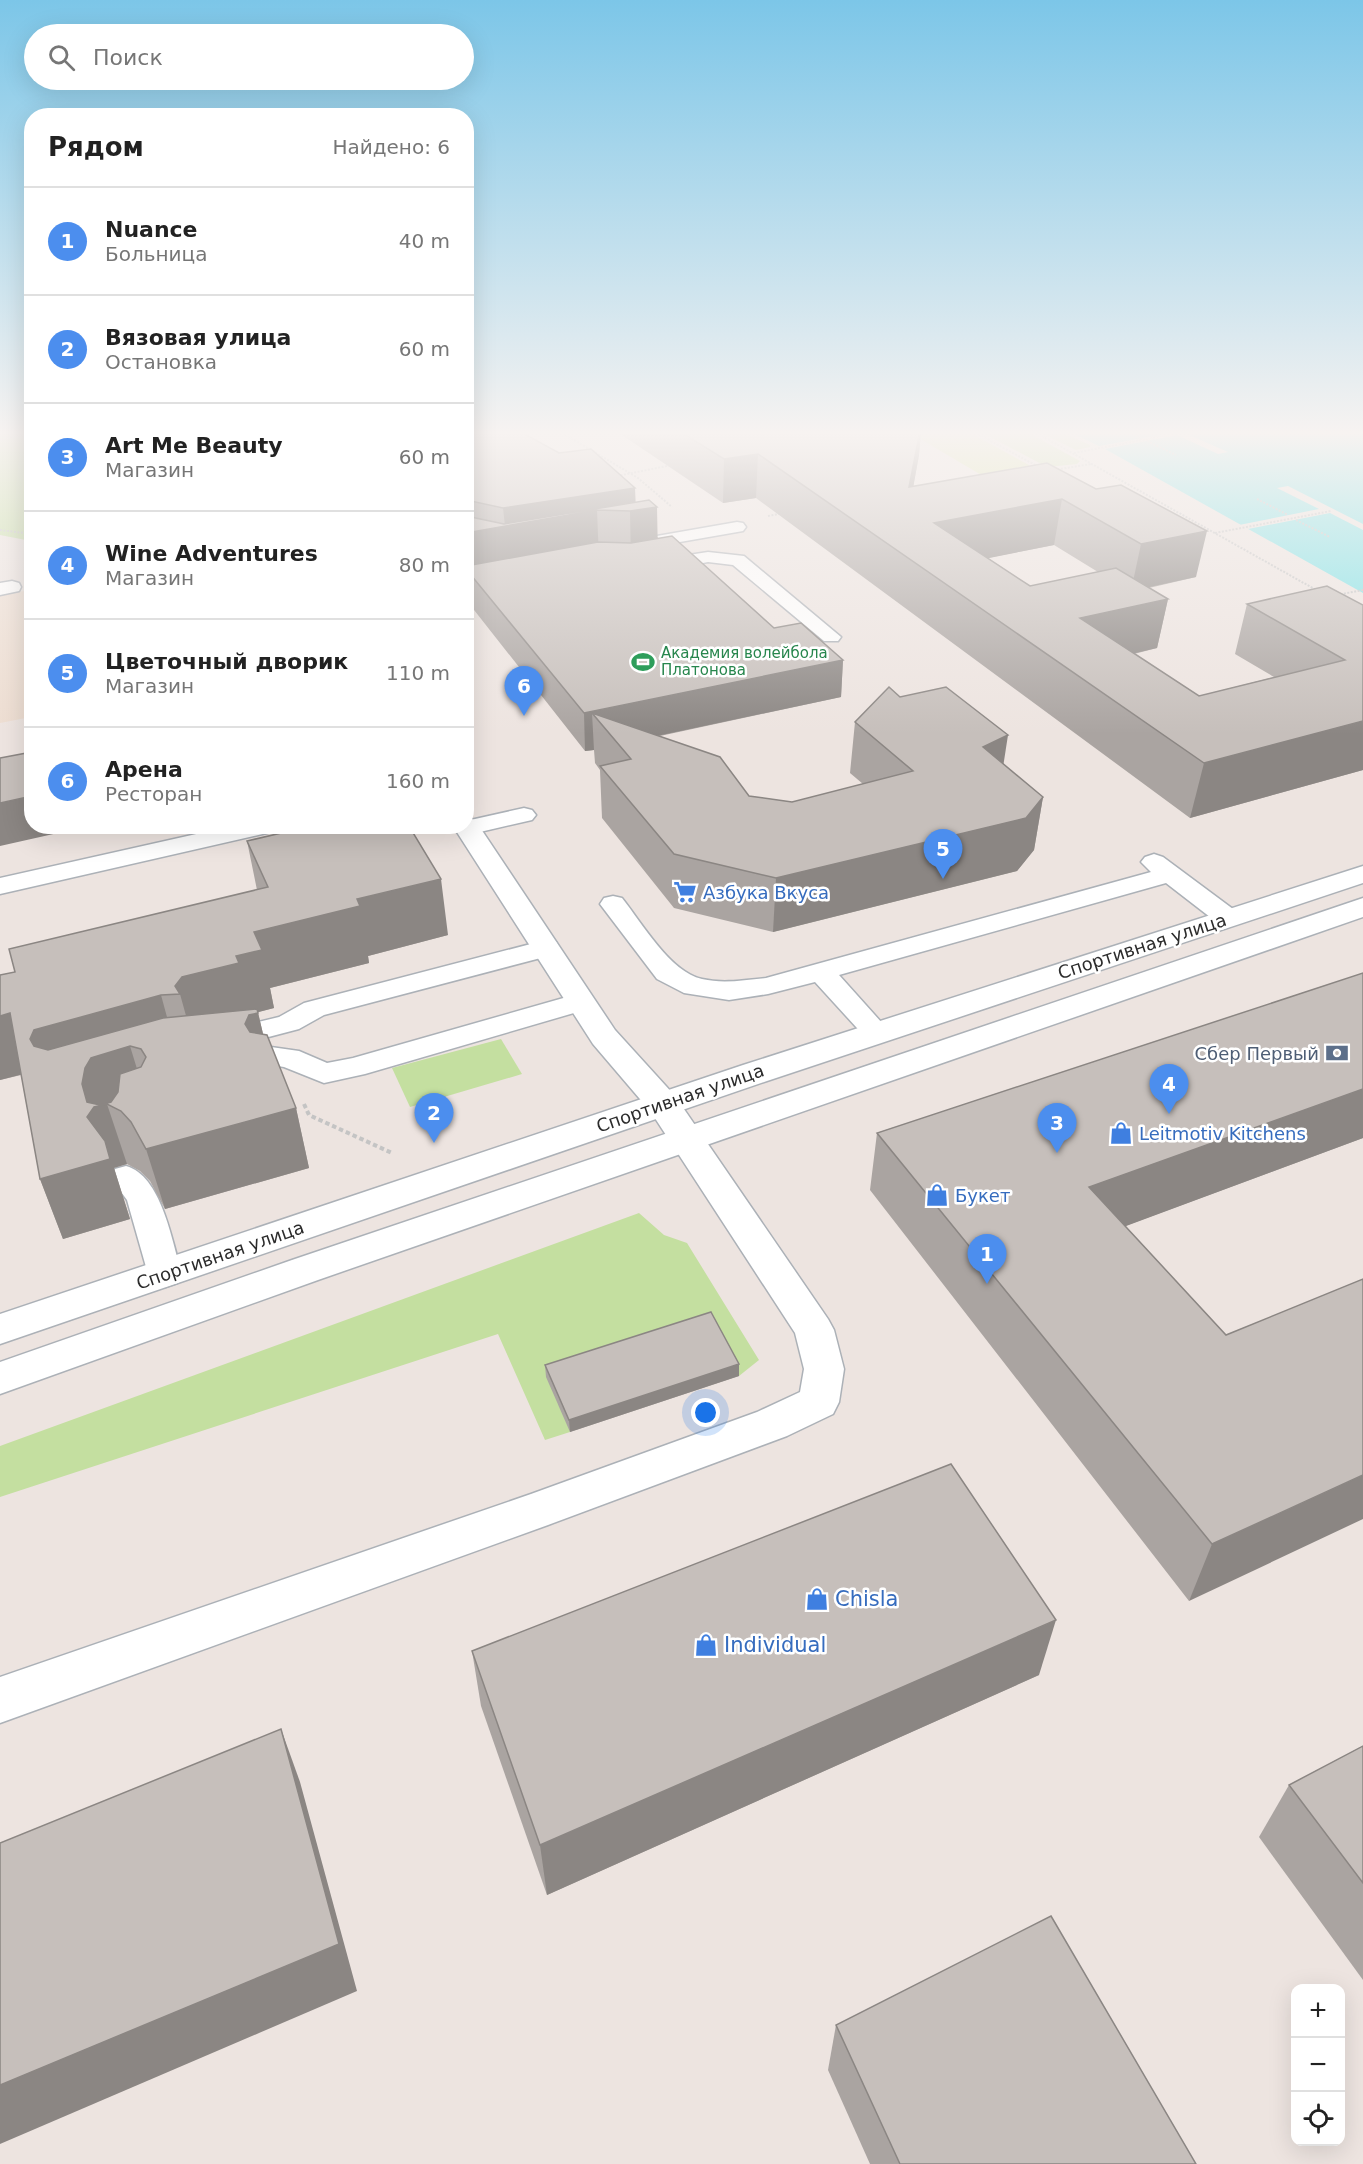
<!DOCTYPE html>
<html lang="ru">
<head>
<meta charset="utf-8">
<style>
	body { margin:0; font-family:"DejaVu Sans",sans-serif; background:#f2f2f2; color:#222 }
	.controls { position:absolute; right:18px; bottom:18px; display:grid; overflow:hidden; border-radius:12px; box-shadow:0 6px 24px #0002 }
	.controls button { width:54px; height:54px; display:grid; place-items:center; padding:0; border:0; border-bottom:2px solid #e0e0e0; background:#fff; color:#222; font:30px sans-serif }
	.you { position:absolute; left:706px; top:1413px; width:21px; height:21px; margin:-15px; border:4px solid #fff; border-radius:50%; background:#1a73e8; box-shadow:0 0 0 9px #1a73e833 }
	.badge { display:grid; place-items:center; width:39px; height:39px; border-radius:50%; background:#4c8eee; color:#fff; font-size:20px; font-weight:700 }
	.pin { position:absolute; translate:-50% -50px; filter:drop-shadow(0 2px 3px #0008) }
	.pin::after { content:''; position:absolute; top:32px; width:21px; height:18px; background:inherit; clip-path:polygon(0 0,100% 0,50% 100%) }
	.list { margin:0; padding:0; list-style:none }
	h2 { display:flex; justify-content:space-between; align-items:center; height:78px; margin:0; padding:0 24px; font-size:26px }
	h2 small { font-size:20px; font-weight:400; color:#767676 }
	.list li { display:grid; grid-template-columns:39px 1fr auto; gap:18px; align-items:center; box-sizing:border-box; height:108px; padding:0 24px; border-top:2px solid #e0e0e0 }
	.list b { display:block; font-size:22px; white-space:nowrap }
	.list p { margin:0; font-size:20px; white-space:nowrap; color:#767676 }
	.list em { font-size:20px; font-style:normal; color:#767676 }
	.icon { flex:none; width:33px; height:33px; fill:none; stroke:currentColor; stroke-width:2; stroke-linecap:round; stroke-linejoin:round }
	.map { position:relative; flex:none; width:1363px; height:2164px; overflow:hidden }
	.search { position:absolute; background:#fff; box-shadow:0 6px 24px #0002; left:24px; top:24px; width:450px; height:66px; display:flex; align-items:center; gap:15px; box-sizing:border-box; padding:0 21px; border-radius:33px; color:#767676; font-size:22px }
	.panel { position:absolute; background:#fff; box-shadow:0 6px 24px #0002; left:24px; top:108px; width:450px; height:726px; border-radius:24px }
	.map>svg:first-child { display:block }
	.education { fill:#edddd1 }
	.green { fill:#c4dfa0 }
	.pitch { fill:#d7e69d }
	.water { fill:#7ae2e7 }
	.pier { fill:#ede4e0 }
	.lines { fill:none; stroke-linecap:round; stroke-linejoin:round }
	.service-casing { stroke:#acb1b7; stroke-width:3 }
	.minor-casing { stroke:#acb1b7; stroke-width:3 }
	.tertiary-casing { stroke:#acb1b7; stroke-width:3 }
	.path-far1 { stroke:#c4c4c4; stroke-width:2; stroke-dasharray:2 1.5; stroke-linecap:butt }
	.path { stroke:#c4c4c4; stroke-width:4; stroke-dasharray:4.5 3; stroke-linecap:butt }
	.service { fill:#fff; fill-rule:evenodd }
	.minor { fill:#fff; fill-rule:evenodd }
	.tertiary { fill:#fff; fill-rule:evenodd }
	.wall { fill:#aaa4a1; fill-rule:evenodd }
	.shaded-wall { fill:#8b8683 }
	.building { fill:#c6bfbb; stroke:#8b8683; stroke-width:1.5; fill-rule:evenodd }
	.labels { text-anchor:middle; dominant-baseline:central; stroke-width:5; stroke-linejoin:round; paint-order:stroke }
	.far-leisure-label { font-size:15px; fill:#27864d; stroke:#fff; text-anchor:start }
	.shop-label { font-size:18px; fill:#366cbe; stroke:#fff; text-anchor:start }
	.street-label { font-size:18px; fill:#2c2c2c; stroke:#fff }
	.service-label { font-size:18px; fill:#4e5e75; stroke:#fff; text-anchor:end }
	.near-shop-label { font-size:21px; fill:#366cbe; stroke:#fff; text-anchor:start }
</style>
</head>
<body>
<div class="map">
<svg width="1363" height="2164" viewBox="0 0 1363 2164">
	<rect width="100%" height="100%" fill="#ede4e0"/>
	<polygon class="education" points="31,590 31,717 0,723 0,595"/>
	<g class="green">
		<polygon points="0,431 31,431 31,541 0,535"/>
		<polygon points="979,431 1025,431 1080,461 1077,464 1047,467"/>
		<polygon points="1037,431 1059,431 1090,445 1090,447 1076,450"/>
		<polygon points="501,1039 522,1074 410,1107 392,1068"/>
		<polygon points="639,1213 664,1235 687,1243 759,1360 739,1376 710,1325 570,1432 545,1440 498,1334 0,1497 0,1446"/>
	</g>
	<polygon class="pitch" points="929,431 967,431 1038,470 988,479 912,434"/>
	<polygon class="water" points="1068,431 1363,431 1363,593 1105,449"/>
	<g class="pier">
		<polygon points="1168,431 1180,431 1228,452 1218,454 1177,435 1105,449 1099,446 1171,433"/>
		<polygon points="1288,486 1363,524 1363,530 1330,513 1248,529 1239,525 1319,509 1277,488"/>
	</g>
	<g class="lines">
		<g class="service-casing">
			<g id="service">
				<polygon points="737,522 743,523 746,527 743,531 634,550 628,549 625,545 628,541 634,540"/>
				<polygon points="708,552 744,556 841,637 838,641 824,641 733,565 708,562 656,572 649,570 647,566 649,562 656,560"/>
				<polygon points="12,581 19,583 21,587 19,591 0,595 0,583"/>
				<polygon points="524,808 532,810 536,815 532,820 467,835 458,833 455,828 466,826 466,821"/>
				<polygon points="232,826 279,826 276,831 267,833 0,894 0,878"/>
				<path d="M1154,854L1163,857L1237,912L1241,918L1237,924L1228,926L1219,924L1166,883L839,975L891,1033L887,1039L877,1042L867,1039L815,982L768,994L729,1000L684,993L657,979L600,904L604,898L613,896L622,898C642,923 670,972 702,979C723,984 745,980 766,978L1151,872L1141,862L1145,857Z"/>
				<polygon points="546,940 556,942 559,948 556,954 324,1015 299,1029 223,1049 213,1047 208,1040 213,1033 279,1017 304,1003"/>
				<polygon points="581,993 591,996 595,1002 591,1008 365,1074 324,1083 284,1067 271,1065 234,1070 224,1067 219,1060 224,1053 271,1047 299,1051 327,1063 353,1058"/>
				<path d="M126,1166C162,1176 172,1242 182,1274L177,1283L165,1287L153,1283L148,1274L127,1200L110,1177L115,1169Z"/>
			</g>
		</g>
		<g class="minor-casing">
			<polygon id="minor" points="466,818 475,820 615,1030 675,1096 828,1319 834,1330 844,1369 839,1402 833,1414 787,1436 548,1525 0,1723 0,1677 531,1494 757,1412 800,1392 804,1369 795,1333 651,1112 593,1044 453,826 466,826"/>
		</g>
		<g class="tertiary-casing">
			<g id="tertiary">
				<polygon points="1363,866 1363,883 767,1081 0,1344 0,1314 743,1065"/>
				<polygon points="1363,898 1363,917 318,1280 0,1394 0,1362 292,1260"/>
			</g>
		</g>
		<g class="path-far1">
			<polyline points="559,431 638,478 672,507"/>
			<polyline points="972,431 1039,467"/>
			<polyline points="1033,431 1318,591"/>
			<polyline points="1126,431 1142,438"/>
			<polyline points="518,432 527,431"/>
			<polyline points="0,440 32,432"/>
			<polyline points="1147,441 1176,455"/>
			<polyline points="1074,453 1179,433"/>
			<polyline points="1054,470 1091,464"/>
			<polyline points="617,476 672,465"/>
			<polyline points="1257,499 1288,515"/>
			<polyline points="768,516 784,513"/>
			<polyline points="1296,520 1330,537"/>
			<polyline points="0,530 32,534"/>
			<polyline points="1215,533 1331,511"/>
			<polyline points="1337,595 1363,590"/>
		</g>
		<polyline class="path" points="304,1104 309,1115 392,1153"/>
		<use href="#service" class="service"/>
		<use href="#minor" class="minor"/>
		<use href="#tertiary" class="tertiary"/>
	</g>
	<g class="wall">
		<polygon points="466,431 559,453 635,488 635,502 658,538 774,628 843,660 841,697 660,736 749,796 792,802 863,784 850,773 855,722 900,697 1003,764 1043,797 1034,850 1017,871 773,932 674,908 602,818 600,770 595,763 594,750 585,751 467,601 466,593"/>
		<path d="M616,431H921L919,455L913,487L1047,463L1196,577L1149,588L1168,599L1157,648L1134,654L1199,696L1274,677L1235,654L1247,604L1363,605V770L1190,818L756,498L723,503ZM1054,545L1098,572L1030,586L988,558Z"/>
		<polygon points="247,841 448,935 368,956 369,963 270,988 274,1008 258,1012 263,1034 296,1108 309,1168 165,1209 150,1181 140,1171 127,1164 114,1167 114,1168 130,1219 63,1239 40,1179 21,1075 0,1080 0,975 15,972 257,890"/>
		<polygon points="1363,973 1363,1138 1125,1226 1226,1335 1363,1279 1189,1601 870,1190 877,1133"/>
		<polygon points="545,1365 739,1376 570,1432 546,1377"/>
		<polygon points="472,1651 1039,1675 547,1895 481,1706"/>
		<polygon points="1363,1746 1363,1980 1259,1837 1289,1785"/>
		<polygon points="836,2025 1196,2164 870,2164 828,2070"/>
	</g>
	<g class="shaded-wall">
		<polygon points="920,431 921,431 919,455 905,533 909,487"/>
		<polygon points="758,454 756,498 723,503 724,459"/>
		<polygon points="635,488 636,510 657,507 658,557 631,561 630,511 597,510 599,560 466,569 466,533 505,526 503,508"/>
		<polygon points="1062,499 1054,545 929,570 934,523"/>
		<polygon points="1207,531 1196,577 1131,591 1141,544"/>
		<polygon points="1168,599 1157,648 1071,668 1080,618"/>
		<polygon points="843,660 841,697 619,744 592,713 594,750 585,751 584,713"/>
		<polygon points="1363,721 1363,770 1190,818 1204,763"/>
		<polygon points="1008,735 1000,787 983,747"/>
		<polygon points="32,796 32,826 89,826 0,846 0,803"/>
		<polygon points="1043,797 1034,850 1017,871 773,932 776,878"/>
		<polygon points="441,879 448,935 368,956 369,963 270,988 274,1008 251,1014 258,1013 272,1071 193,1041 180,994 175,986 182,977 236,956 254,932 357,899"/>
		<polygon points="161,995 177,1054 146,1057 141,1049 130,1046 148,1105 121,1111 107,1104 127,1164 114,1168 130,1219 63,1239 40,1179 30,1039 34,1030"/>
		<polygon points="10,1013 31,1072 0,1080 0,1016"/>
		<polygon points="1363,1089 1363,1138 1075,1245 1089,1187"/>
		<polygon points="296,1108 309,1168 165,1209 146,1149"/>
		<polygon points="739,1364 739,1376 570,1432 569,1420"/>
		<polygon points="1363,1475 1363,1519 1189,1601 1212,1544"/>
		<polygon points="1056,1620 1039,1675 547,1895 540,1845"/>
		<polygon points="281,1729 300,1782 357,1991 0,2144 0,2085"/>
	</g>
	<g class="building">
		<polygon points="466,431 519,431 559,453 591,449 635,488 503,508 466,500"/>
		<polygon points="679,431 920,431 909,487 1047,463 1096,489 1121,485 1207,531 1141,544 1062,499 934,523 1030,586 1116,568 1168,599 1080,618 1199,696 1345,660 1247,604 1327,586 1363,605 1363,721 1204,763 758,454 724,459"/>
		<polygon points="649,500 657,507 630,511 597,510 466,533 466,516 504,524"/>
		<polygon points="672,536 774,628 801,623 843,660 584,713 466,569 466,566 598,542 631,543"/>
		<polygon points="889,687 900,697 946,687 1008,735 983,747 1043,797 1026,818 776,878 674,854 600,766 631,759 592,713 720,757 749,796 792,802 913,771 855,722"/>
		<polygon points="32,752 32,796 0,803 0,758"/>
		<path d="M311,826H409L441,879L357,899L360,906L254,932L262,950L236,956L239,963L182,977L175,986L180,994L161,995L34,1030L30,1039L34,1046L48,1050L163,1018L257,1009L258,1013L249,1015L245,1024L250,1032L267,1035L296,1108L146,1149L131,1122L121,1111L107,1104L94,1107L87,1117L105,1141L110,1159L40,1179L10,1013L0,1016V975L15,972L9,949L268,887L247,841ZM130,1046L141,1049L146,1057L141,1067L120,1074L118,1092L111,1102L100,1105L87,1102L82,1084L85,1068L91,1058Z"/>
		<polygon points="1363,973 1363,1089 1089,1187 1226,1335 1363,1279 1363,1475 1212,1544 877,1133"/>
		<polygon points="711,1312 739,1364 569,1420 545,1365"/>
		<polygon points="951,1464 1056,1620 540,1845 472,1651"/>
		<polygon points="281,1729 339,1944 0,2085 0,1843"/>
		<polygon points="1363,1746 1363,1883 1289,1785"/>
		<polygon points="1051,1916 1196,2164 900,2164 836,2025"/>
	</g>
	<linearGradient id="sky" x2="0" y2="1"><stop stop-color="#7cc6e8"/><stop offset="0.59" stop-color="#f7f3f1"/><stop offset="1" stop-color="#f7f3f1" stop-opacity="0"/></linearGradient>
	<rect width="1363" height="734" fill="url(#sky)"/>
	<defs>
		<g id="stadium-bare" transform="scale(1.8)"><path d="M0-5a6.5 5 0 1 0 0 10a6.5 5 0 1 0 0-10ZM-3.5-1.8h7v3.6h-7Z" fill="#2e9e5b" stroke="#fff" stroke-width="2.5" paint-order="stroke"/></g>
		<g id="supermarket-bare" transform="scale(1.8)"><path d="M-6-5.5h2.5l.6 2H6L4.5 2H-2.5L-4.4-4H-6ZM-1.5 3.2a1.3 1.3 0 1 0 .1 0ZM3 3.2a1.3 1.3 0 1 0 .1 0Z" fill="#3f7fe0" stroke="#fff" stroke-width="2.5" paint-order="stroke"/></g>
		<g id="bank-bare" transform="scale(1.8)"><path d="M-6-4H6V4H-6ZM0-2.3a2.3 2.3 0 1 0 0 4.6a2.3 2.3 0 1 0 0-4.6Z" fill="#5c6f8a" stroke="#fff" stroke-width="2.5" paint-order="stroke"/></g>
		<g id="shop-bare" transform="scale(1.8)"><path d="M-5-2.5h2.3a2.7 3.5 0 0 1 5.4 0H5L5.5 6h-11ZM-1.5-2.5h3a1.5 2.3 0 0 0-3 0Z" fill="#3f7fe0" stroke="#fff" stroke-width="2.5" paint-order="stroke"/></g>
	</defs>
	<g fill-rule="evenodd">
		<use href="#stadium-bare" x="643" y="662"/>
		<use href="#supermarket-bare" x="685" y="892"/>
		<use href="#bank-bare" x="1337" y="1053"/>
		<use href="#shop-bare" x="1121" y="1133"/>
		<use href="#shop-bare" x="937" y="1195"/>
		<use href="#shop-bare" x="817" y="1599"/>
		<use href="#shop-bare" x="706" y="1645"/>
	</g>
	<g class="labels">
		<g class="far-leisure-label">
			<text x="661" y="653">Академия волейбола<tspan x="661" dy="17">Платонова</tspan></text>
		</g>
		<g class="shop-label">
			<text x="703" y="892">Азбука Вкуса</text>
			<text x="1139" y="1133">Leitmotiv Kitchens</text>
			<text x="955" y="1195">Букет</text>
		</g>
		<g class="street-label">
			<text transform="translate(1142 946) rotate(-18)">Спортивная улица</text>
			<text transform="translate(680 1098) rotate(-19)">Спортивная улица</text>
			<text transform="translate(220 1255) rotate(-19)">Спортивная улица</text>
		</g>
		<g class="service-label">
			<text x="1319" y="1053">Сбер Первый</text>
		</g>
		<g class="near-shop-label">
			<text x="835" y="1599">Chisla</text>
			<text x="724" y="1645">Individual</text>
		</g>
	</g>
</svg>
<div class="controls">
<button>+</button>
<button>−</button>
<button><svg class="icon" aria-label="locate" viewBox="0 0 24 24"><circle cx="12" cy="12" r="6"/><path d="M12 2v4M12 18v4M2 12h4M18 12h4"/></svg></button>
</div>
<div class="you"></div>
<div class="pin badge" style="left:987px;top:1284px">1</div>
<div class="pin badge" style="left:434px;top:1143px">2</div>
<div class="pin badge" style="left:1057px;top:1153px">3</div>
<div class="pin badge" style="left:1169px;top:1114px">4</div>
<div class="pin badge" style="left:943px;top:879px">5</div>
<div class="pin badge" style="left:524px;top:716px">6</div>
<div class="search"><svg class="icon" aria-label="search" viewBox="0 0 24 24"><circle cx="10" cy="10" r="6"/><path d="M15 15l6 6"/></svg>Поиск</div>
<section class="panel">
<h2>Рядом<small>Найдено: 6</small></h2>
<ul class="list">
<li><span class="badge">1</span><div><b>Nuance</b><p>Больница</p></div><em>40 m</em></li>
<li><span class="badge">2</span><div><b>Вязовая улица</b><p>Остановка</p></div><em>60 m</em></li>
<li><span class="badge">3</span><div><b>Art Me Beauty</b><p>Магазин</p></div><em>60 m</em></li>
<li><span class="badge">4</span><div><b>Wine Adventures</b><p>Магазин</p></div><em>80 m</em></li>
<li><span class="badge">5</span><div><b>Цветочный дворик</b><p>Магазин</p></div><em>110 m</em></li>
<li><span class="badge">6</span><div><b>Арена</b><p>Ресторан</p></div><em>160 m</em></li>
</ul>
</section>
</div>
</body>
</html>
